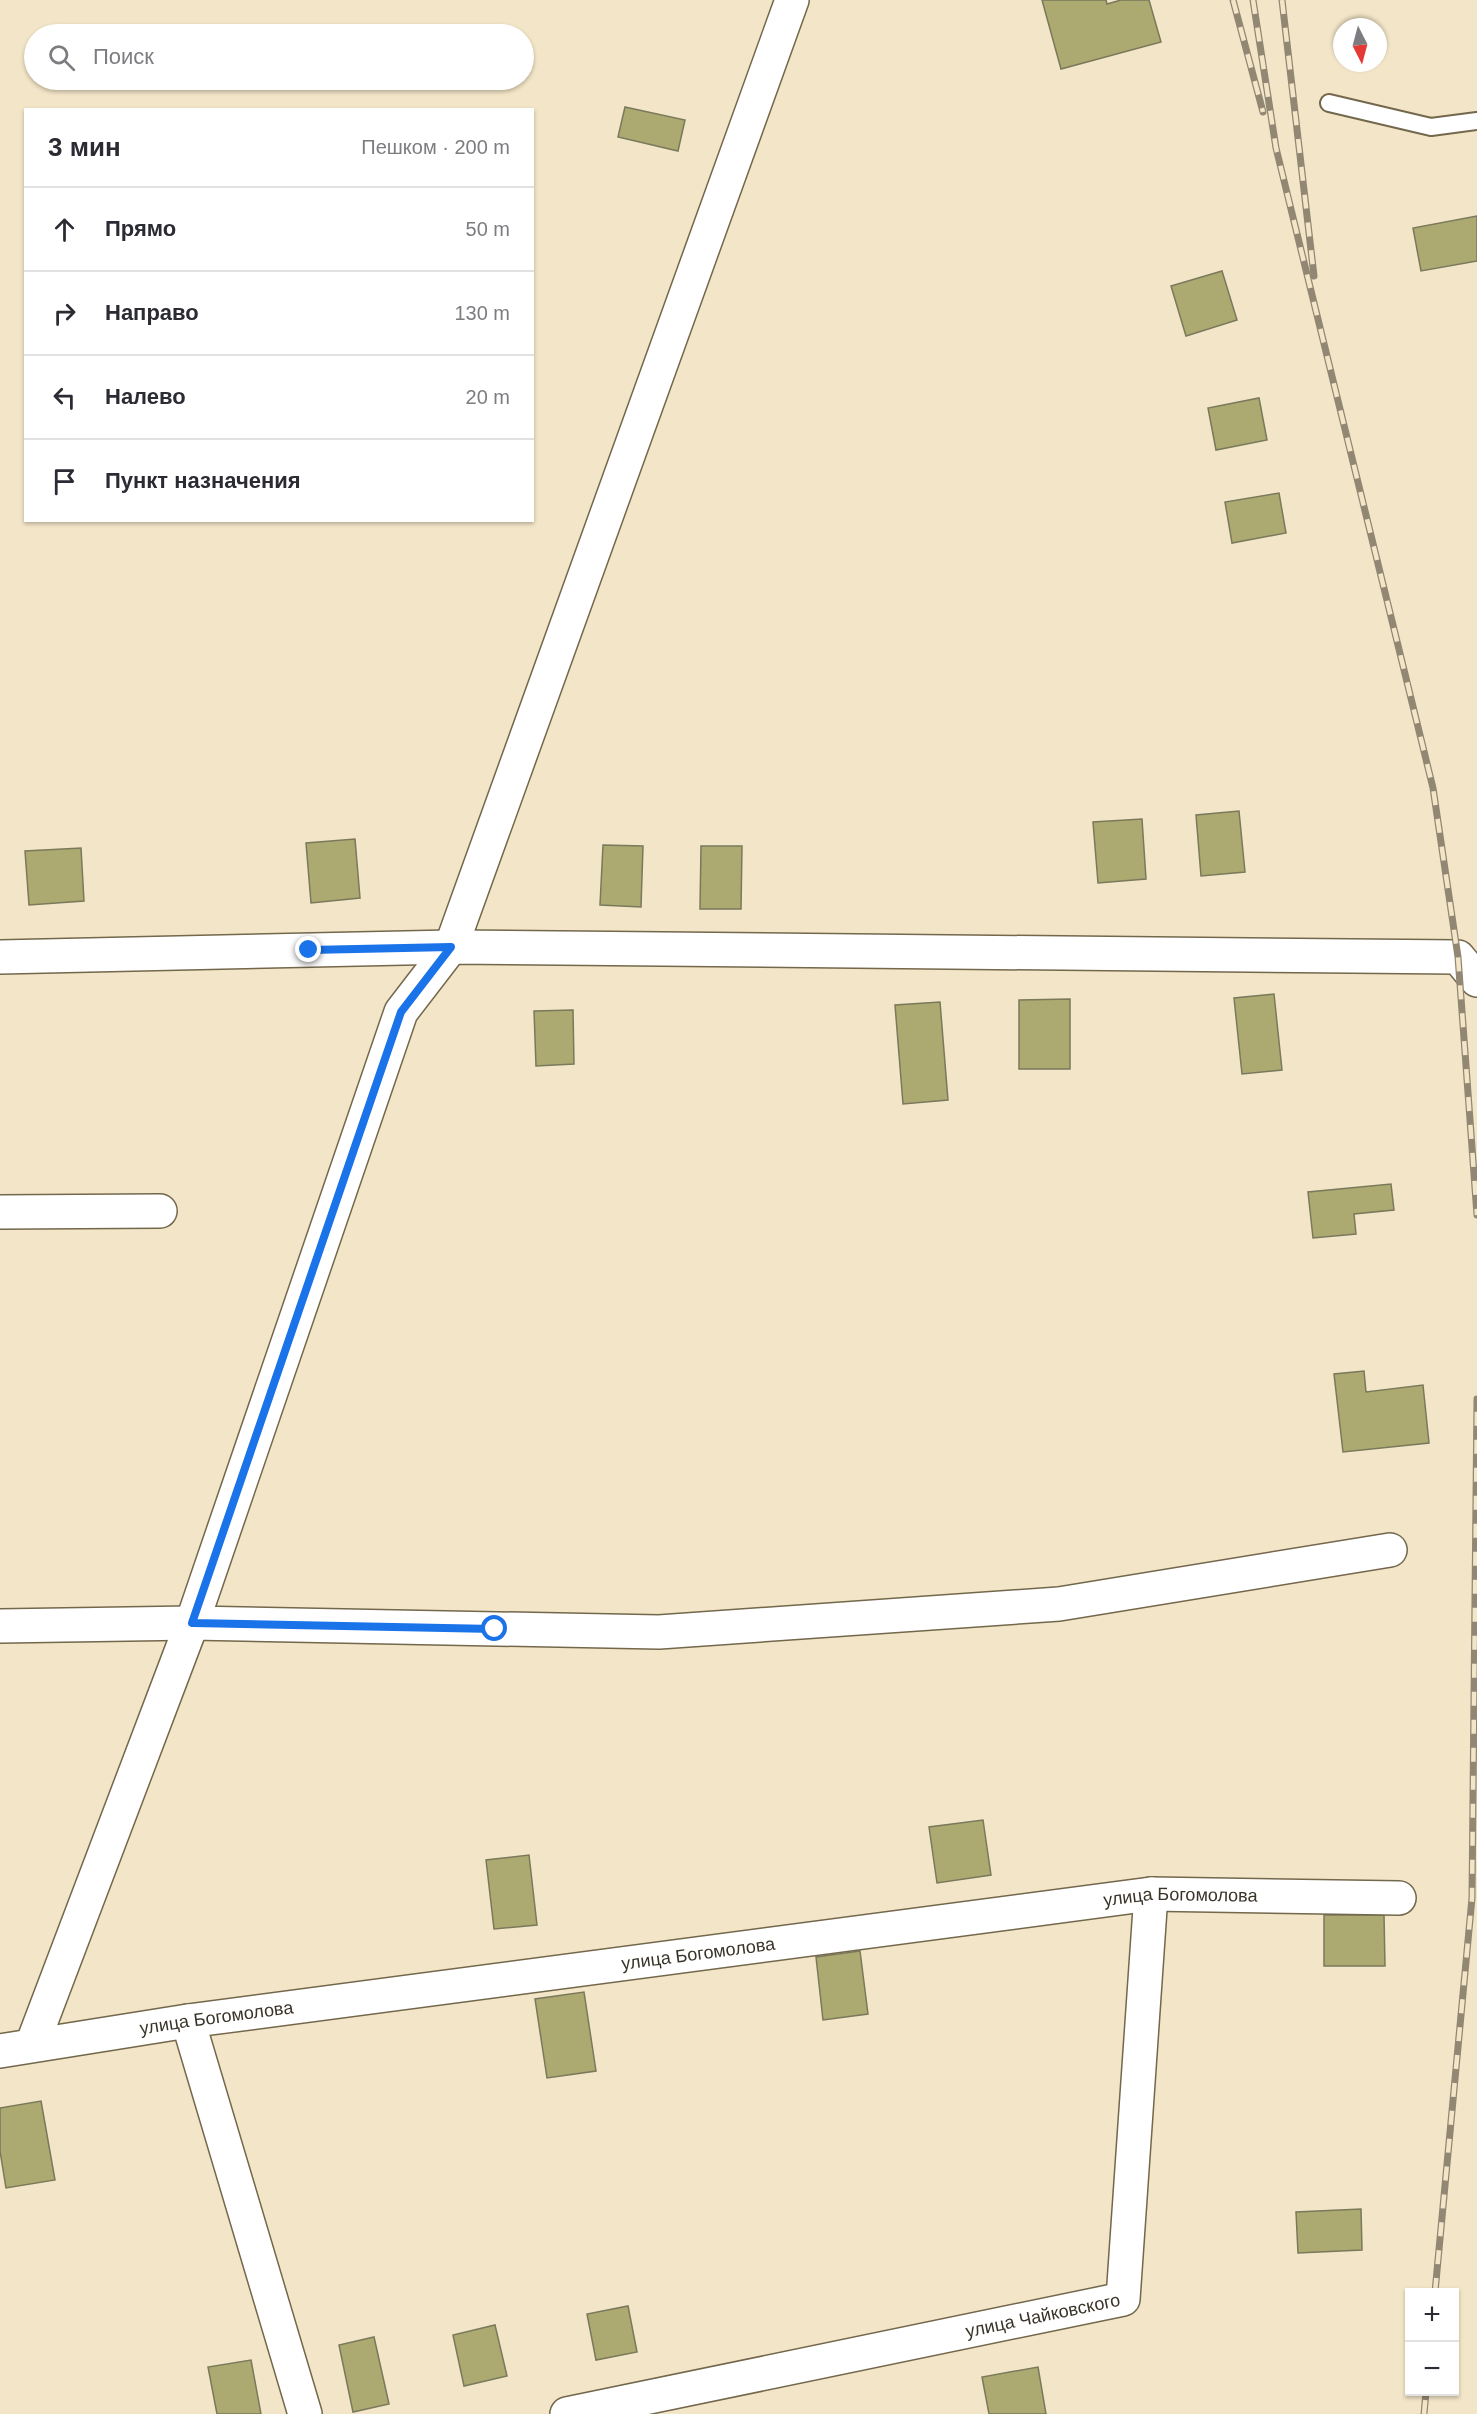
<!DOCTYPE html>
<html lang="ru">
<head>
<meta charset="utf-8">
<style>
	body { margin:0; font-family:Helvetica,sans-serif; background:#f7f7f7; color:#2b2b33 }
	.controls { position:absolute; right:18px; bottom:18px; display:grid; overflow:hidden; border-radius:0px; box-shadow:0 2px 4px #0004 }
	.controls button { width:54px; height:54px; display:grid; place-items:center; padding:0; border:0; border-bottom:2px solid #e1e1e2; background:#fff; color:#2b2b33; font:30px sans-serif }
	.compass { position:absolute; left:1333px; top:18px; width:54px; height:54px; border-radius:50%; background:#fff; box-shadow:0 2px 4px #0004; rotate:174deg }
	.stop { position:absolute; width:18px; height:18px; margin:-14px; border:4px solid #1a73e8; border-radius:50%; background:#fff }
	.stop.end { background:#1a73e8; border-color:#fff; box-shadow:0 2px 6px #0008 }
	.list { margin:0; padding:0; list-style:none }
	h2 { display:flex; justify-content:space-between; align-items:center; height:78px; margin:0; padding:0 24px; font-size:26px }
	h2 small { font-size:20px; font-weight:400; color:#7c7c81 }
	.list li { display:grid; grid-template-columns:39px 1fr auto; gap:18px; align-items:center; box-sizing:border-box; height:84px; padding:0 24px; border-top:2px solid #e1e1e2 }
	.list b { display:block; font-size:22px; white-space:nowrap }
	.list em { font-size:20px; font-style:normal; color:#7c7c81 }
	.icon { flex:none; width:33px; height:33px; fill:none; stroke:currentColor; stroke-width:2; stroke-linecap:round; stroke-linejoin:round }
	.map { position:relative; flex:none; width:1477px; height:2414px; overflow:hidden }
	.search { position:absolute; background:#fff; box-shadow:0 2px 4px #0004; left:24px; top:24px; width:510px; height:66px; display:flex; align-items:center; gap:15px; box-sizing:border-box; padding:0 21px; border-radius:33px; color:#7c7c81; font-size:22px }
	.panel { position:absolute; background:#fff; box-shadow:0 2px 4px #0004; left:24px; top:108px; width:510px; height:414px; border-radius:0px }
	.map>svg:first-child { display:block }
	.building { fill:#acaa70; stroke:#7a795c; stroke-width:1.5 }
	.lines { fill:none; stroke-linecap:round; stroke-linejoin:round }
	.service-casing { stroke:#73674c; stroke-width:20 }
	.minor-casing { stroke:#73674c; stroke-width:36 }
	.service { stroke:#fff; stroke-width:16 }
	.minor { stroke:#fff; stroke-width:33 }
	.rail-casing { stroke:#918773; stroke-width:7 }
	.rail { stroke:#f3e5c7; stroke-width:4.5; stroke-dasharray:14; stroke-linecap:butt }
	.route { stroke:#1a73e8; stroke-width:8 }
	.labels { text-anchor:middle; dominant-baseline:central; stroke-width:5; stroke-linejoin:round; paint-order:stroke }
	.street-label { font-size:18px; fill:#393328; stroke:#f3e5c7 }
</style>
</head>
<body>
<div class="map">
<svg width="1477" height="2414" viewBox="0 0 1477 2414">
	<rect width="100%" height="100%" fill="#f3e5c7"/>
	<g class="building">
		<polygon points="1042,0 1106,0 1107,4 1121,0 1149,0 1161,42 1061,69"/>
		<polygon points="625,107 685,120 678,151 618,137"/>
		<polygon points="1477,216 1477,261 1421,271 1413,228"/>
		<polygon points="1222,271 1237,320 1186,336 1171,286"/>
		<polygon points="1259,398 1267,440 1216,450 1208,408"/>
		<polygon points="1279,493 1286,533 1232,543 1225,502"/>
		<polygon points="1239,811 1245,872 1201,876 1196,815"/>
		<polygon points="1142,819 1146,879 1098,883 1093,822"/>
		<polygon points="355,839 360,898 311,903 306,843"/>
		<polygon points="603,845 643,846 641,907 600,905"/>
		<polygon points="701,846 742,846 741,909 700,909"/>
		<polygon points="81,848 84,901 29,905 25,851"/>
		<polygon points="1274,994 1282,1070 1242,1074 1234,998"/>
		<polygon points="1070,999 1070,1069 1019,1069 1019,1000"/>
		<polygon points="940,1002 948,1100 903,1104 895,1005"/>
		<polygon points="573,1010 574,1064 536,1066 534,1011"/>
		<polygon points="1391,1184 1394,1210 1354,1214 1356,1234 1313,1238 1308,1192"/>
		<polygon points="1364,1371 1366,1392 1423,1385 1429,1443 1343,1452 1334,1374"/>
		<polygon points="983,1820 991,1875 937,1883 929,1827"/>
		<polygon points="529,1855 537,1925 494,1929 486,1860"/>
		<polygon points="1324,1915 1384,1915 1385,1966 1324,1966"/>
		<polygon points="860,1951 868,2014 823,2020 816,1957"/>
		<polygon points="584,1992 596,2071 547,2078 535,1999"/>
		<polygon points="41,2101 55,2180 6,2188 0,2151 0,2108"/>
		<polygon points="1361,2209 1362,2250 1298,2253 1296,2212"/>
		<polygon points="628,2306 637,2352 596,2360 587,2314"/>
		<polygon points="495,2325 507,2376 464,2386 453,2335"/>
		<polygon points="374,2337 389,2404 353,2412 339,2345"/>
		<polygon points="251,2360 261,2414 217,2414 208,2367"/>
		<polygon points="1038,2367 1046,2414 989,2414 982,2377"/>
	</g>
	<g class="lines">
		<g class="service-casing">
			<polyline id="service" points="1329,103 1431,127 1477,121"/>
		</g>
		<g class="minor-casing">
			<g id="minor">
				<polyline points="0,957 451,947 1458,957 1477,980"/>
				<polyline points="0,1212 160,1211"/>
				<polyline points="0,1626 192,1623 659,1632 1059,1604 1390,1550"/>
				<polyline points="188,2021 305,2414"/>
				<polyline points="32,2045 192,1623 401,1012 451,947 792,0"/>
				<path id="s1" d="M0,2051L188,2021L1151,1894L1399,1898"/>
				<path id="s2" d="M567,2414L1123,2299L1151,1894"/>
			</g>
		</g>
		<use href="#service" class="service"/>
		<use href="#minor" class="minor"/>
		<g class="rail-casing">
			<g id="rail">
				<polyline points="1233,0 1263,112"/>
				<polyline points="1253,0 1276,148 1433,788 1458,957 1477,1215"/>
				<polyline points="1282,0 1314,276"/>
				<polyline points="1435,2292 1472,1898 1477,1399"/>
				<polyline points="1424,2414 1426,2392"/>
			</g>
		</g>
		<use href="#rail" class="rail"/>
	</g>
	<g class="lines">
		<polyline class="route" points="309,950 451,947 401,1012 192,1623 495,1629"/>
	</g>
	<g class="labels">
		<g class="street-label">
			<text stroke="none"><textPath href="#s1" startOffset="1191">улица Богомолова</textPath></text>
			<text stroke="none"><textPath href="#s1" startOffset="705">улица Богомолова</textPath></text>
			<text stroke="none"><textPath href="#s1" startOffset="219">улица Богомолова</textPath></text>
			<text stroke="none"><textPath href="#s2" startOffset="486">улица Чайковского</textPath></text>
		</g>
	</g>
</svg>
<div class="controls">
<button>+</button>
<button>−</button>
</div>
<svg class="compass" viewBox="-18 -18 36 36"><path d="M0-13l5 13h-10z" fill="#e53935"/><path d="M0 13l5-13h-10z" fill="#7c7c81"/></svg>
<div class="stop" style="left:495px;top:1629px"></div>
<div class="stop end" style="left:309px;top:950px"></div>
<div class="search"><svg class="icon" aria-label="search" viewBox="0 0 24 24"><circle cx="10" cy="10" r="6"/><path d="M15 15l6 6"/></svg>Поиск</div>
<section class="panel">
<h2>3 мин<small>Пешком · 200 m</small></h2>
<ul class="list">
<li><svg class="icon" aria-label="ahead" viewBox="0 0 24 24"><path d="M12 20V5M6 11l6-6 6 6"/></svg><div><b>Прямо</b></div><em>50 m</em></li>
<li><svg class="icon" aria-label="right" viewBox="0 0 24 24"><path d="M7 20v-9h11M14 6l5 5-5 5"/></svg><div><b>Направо</b></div><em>130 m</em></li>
<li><svg class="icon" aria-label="left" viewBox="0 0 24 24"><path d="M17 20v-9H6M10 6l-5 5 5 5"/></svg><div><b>Налево</b></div><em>20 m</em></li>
<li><svg class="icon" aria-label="arrive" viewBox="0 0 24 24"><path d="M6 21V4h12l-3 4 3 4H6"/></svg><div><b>Пункт назначения</b></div></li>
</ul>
</section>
</div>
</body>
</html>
